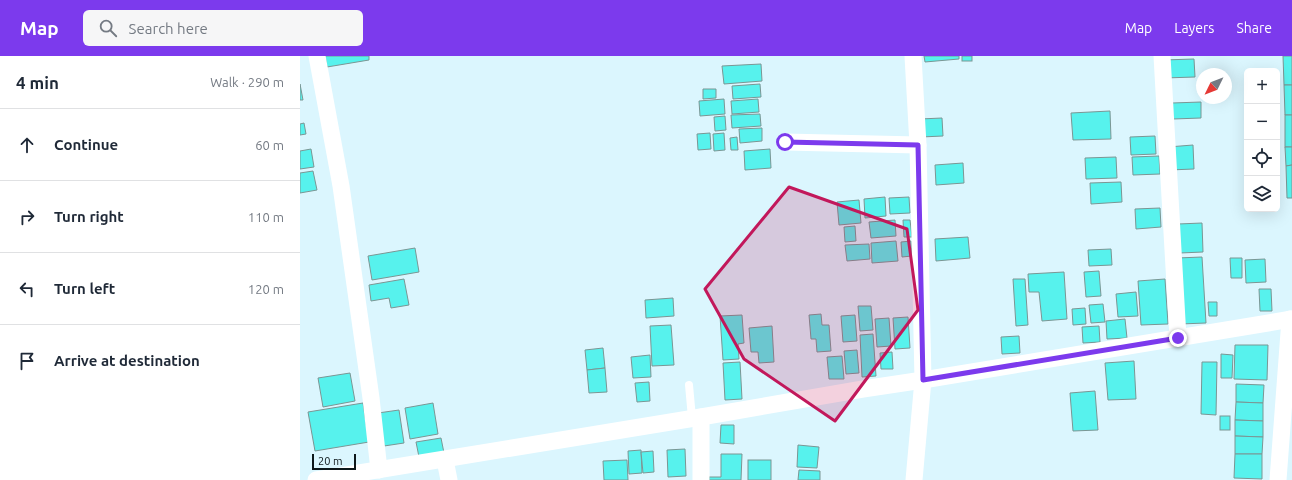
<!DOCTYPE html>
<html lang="en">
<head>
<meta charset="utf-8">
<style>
	body { margin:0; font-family:Ubuntu,sans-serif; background:#f6f6f7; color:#1f2937 }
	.controls { position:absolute; right:12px; top:12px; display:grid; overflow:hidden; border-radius:6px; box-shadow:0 4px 16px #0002 }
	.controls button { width:36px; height:36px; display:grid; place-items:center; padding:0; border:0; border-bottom:1px solid #e0e1e3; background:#fff; color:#1f2937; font:20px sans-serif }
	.compass { position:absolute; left:896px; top:12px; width:36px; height:36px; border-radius:50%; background:#fff; box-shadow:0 4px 16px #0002; rotate:227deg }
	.scale { position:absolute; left:12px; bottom:10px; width:44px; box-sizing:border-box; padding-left:4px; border:2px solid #0d171a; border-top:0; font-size:11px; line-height:14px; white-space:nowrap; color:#0d171a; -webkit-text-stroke:3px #dbf6fe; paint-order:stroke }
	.stop { position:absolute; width:12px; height:12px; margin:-9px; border:3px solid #7c3aed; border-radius:50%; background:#fff }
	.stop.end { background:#7c3aed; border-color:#fff; box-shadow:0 1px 4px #0008 }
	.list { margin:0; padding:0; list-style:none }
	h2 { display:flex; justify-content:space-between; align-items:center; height:52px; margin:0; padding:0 16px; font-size:17px }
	h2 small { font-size:13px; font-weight:400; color:#747a83 }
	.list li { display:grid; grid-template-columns:26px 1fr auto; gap:12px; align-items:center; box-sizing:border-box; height:72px; padding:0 16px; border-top:1px solid #e0e1e3 }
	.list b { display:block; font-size:15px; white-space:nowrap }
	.list em { font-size:13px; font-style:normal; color:#747a83 }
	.icon { flex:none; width:22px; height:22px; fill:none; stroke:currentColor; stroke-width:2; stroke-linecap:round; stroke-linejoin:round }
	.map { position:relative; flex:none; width:992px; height:424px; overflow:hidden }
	header { display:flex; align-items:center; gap:24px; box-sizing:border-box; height:56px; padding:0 20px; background:#7c3aed; color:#fff }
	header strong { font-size:19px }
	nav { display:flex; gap:22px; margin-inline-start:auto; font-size:14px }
	.search { width:280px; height:36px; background:#f6f6f7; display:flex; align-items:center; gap:10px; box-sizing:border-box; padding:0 14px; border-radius:6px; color:#747a83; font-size:15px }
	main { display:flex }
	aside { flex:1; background:#fff }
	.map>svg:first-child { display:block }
	.building { fill:#57f2ed; stroke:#7b9694 }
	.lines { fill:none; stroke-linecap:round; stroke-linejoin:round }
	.service { stroke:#fff; stroke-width:8 }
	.minor { stroke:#fff; stroke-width:17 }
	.route { stroke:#7c3aed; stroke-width:5 }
	.marked { fill:#c2185b; fill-opacity:0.2; stroke:#c2185b; stroke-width:3; stroke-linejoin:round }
</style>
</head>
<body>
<header>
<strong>Map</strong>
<div class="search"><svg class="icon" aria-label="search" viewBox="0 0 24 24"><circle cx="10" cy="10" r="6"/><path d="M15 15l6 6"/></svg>Search here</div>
<nav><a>Map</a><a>Layers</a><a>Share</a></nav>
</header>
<main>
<aside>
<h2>4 min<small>Walk · 290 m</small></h2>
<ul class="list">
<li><svg class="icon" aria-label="ahead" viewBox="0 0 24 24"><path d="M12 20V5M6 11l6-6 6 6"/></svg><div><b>Continue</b></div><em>60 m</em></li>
<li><svg class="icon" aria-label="right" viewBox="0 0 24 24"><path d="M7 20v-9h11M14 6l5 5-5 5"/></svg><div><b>Turn right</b></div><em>110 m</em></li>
<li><svg class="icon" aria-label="left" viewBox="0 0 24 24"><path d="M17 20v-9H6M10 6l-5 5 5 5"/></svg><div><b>Turn left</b></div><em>120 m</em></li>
<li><svg class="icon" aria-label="arrive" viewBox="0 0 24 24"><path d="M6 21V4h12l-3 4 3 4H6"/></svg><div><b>Arrive at destination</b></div></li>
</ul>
</aside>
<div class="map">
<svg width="992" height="424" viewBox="0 0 992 424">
	<rect width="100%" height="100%" fill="#dbf6fe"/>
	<g class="building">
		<polygon points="25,0 69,0 69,4 27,11"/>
		<polygon points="624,0 659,0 659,3 625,6"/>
		<rect x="662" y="0" width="10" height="5"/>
		<polygon points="983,0 992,0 992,29 984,29"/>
		<polygon points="894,3 895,21 864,22 863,4"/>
		<polygon points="461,8 462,25 424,28 422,10"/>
		<polygon points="0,28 3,44 0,44"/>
		<polygon points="460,28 461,41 433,43 432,30"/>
		<polygon points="984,29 992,29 992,59 985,59"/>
		<polygon points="403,33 416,33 416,42 403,43"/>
		<polygon points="424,43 425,58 400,60 399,45"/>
		<polygon points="458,43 459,56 432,58 431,45"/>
		<polygon points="901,46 901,62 873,63 872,47"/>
		<polygon points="810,55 811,83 773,84 771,57"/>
		<polygon points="460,58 461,70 432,72 431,59"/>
		<rect x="985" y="59" width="7" height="32"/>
		<polygon points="425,60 426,74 415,75 414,61"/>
		<polygon points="642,62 643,80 621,81 620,63"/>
		<polygon points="4,67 6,78 0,79 0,68"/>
		<polygon points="462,72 462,85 440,87 439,73"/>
		<polygon points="410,77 411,93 398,94 397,78"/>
		<polygon points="424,77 425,94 414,95 413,78"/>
		<polygon points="855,80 856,98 831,99 830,81"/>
		<polygon points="437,81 438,94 431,94 430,82"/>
		<polygon points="893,89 894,113 869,114 868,91"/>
		<polygon points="985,91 992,91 992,109 986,110"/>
		<polygon points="11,93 14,111 0,113 0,95"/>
		<polygon points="470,93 471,112 445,114 444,95"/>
		<polygon points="859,100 860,118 833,119 832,101"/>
		<polygon points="816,101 817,122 786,123 785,102"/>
		<polygon points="663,107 664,127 636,129 635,109"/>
		<polygon points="992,109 992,142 987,142 986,110"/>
		<polygon points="13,115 17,134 0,137 0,117"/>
		<polygon points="821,126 822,146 791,148 790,127"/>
		<polygon points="585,141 586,160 565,162 564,143"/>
		<polygon points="609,141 610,157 590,158 589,142"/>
		<polygon points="559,144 561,167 539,169 537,146"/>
		<polygon points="860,152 861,171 836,173 835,153"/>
		<polygon points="595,164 596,180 571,182 569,166"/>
		<polygon points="603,164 610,164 612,181 604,181"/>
		<polygon points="902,167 903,196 880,197 878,168"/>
		<polygon points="555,170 556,185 545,186 544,171"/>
		<polygon points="668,181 670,202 636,205 635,183"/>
		<polygon points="596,185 598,205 572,207 571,187"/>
		<polygon points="611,185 612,200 602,201 601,186"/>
		<polygon points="569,188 570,203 547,205 545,189"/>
		<polygon points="115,192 119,216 72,224 68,200"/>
		<polygon points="811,193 812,209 789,210 788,194"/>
		<polygon points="902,201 906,267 880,268 877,202"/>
		<polygon points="930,202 942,202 942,222 931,222"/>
		<polygon points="965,203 966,226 946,227 945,204"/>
		<polygon points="799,215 801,240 786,241 784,216"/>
		<polygon points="764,216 767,263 742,265 739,236 729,236 728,218"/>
		<polygon points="104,223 109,249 91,252 89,242 71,245 69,229"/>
		<polygon points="713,223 725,223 728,269 716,270"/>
		<polygon points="865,223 868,268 841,269 838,225"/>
		<polygon points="959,233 971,233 972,255 960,255"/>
		<polygon points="836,236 838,260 818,261 816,238"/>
		<polygon points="373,242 374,260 346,262 345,244"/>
		<polygon points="908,246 917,246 917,260 909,260"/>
		<polygon points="803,248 805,266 791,267 789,249"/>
		<polygon points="558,250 571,250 573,274 560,275"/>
		<polygon points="785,252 786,268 773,269 772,253"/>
		<polygon points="521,258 522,269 529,269 531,295 517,296 516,283 511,283 509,259"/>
		<polygon points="442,259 444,287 438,288 439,303 423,304 420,260"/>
		<polygon points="555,259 557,285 543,286 541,260"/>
		<polygon points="608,261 610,292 595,293 593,262"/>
		<polygon points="589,262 591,290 577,291 575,263"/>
		<polygon points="825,263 827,282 807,283 806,265"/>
		<polygon points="371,269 374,309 352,310 350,270"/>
		<polygon points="472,270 474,306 459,307 458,296 451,296 449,272"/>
		<polygon points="799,270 800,286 783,287 782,271"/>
		<polygon points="573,278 576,320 562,321 560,279"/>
		<polygon points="719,280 720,297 702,298 701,281"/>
		<polygon points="935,289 968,289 967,324 934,323"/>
		<polygon points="303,292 305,312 287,314 285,294"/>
		<polygon points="557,294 559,317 546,318 544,295"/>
		<polygon points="592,296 593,313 581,313 580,297"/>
		<polygon points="921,298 933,299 932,322 921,322"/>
		<polygon points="350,299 351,321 333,322 331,301"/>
		<polygon points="542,300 544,323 529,323 527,301"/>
		<polygon points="834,305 836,343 808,344 805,307"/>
		<polygon points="440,306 442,343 425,344 423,307"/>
		<polygon points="902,306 917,306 916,359 901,358"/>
		<polygon points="305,312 307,336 289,337 287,314"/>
		<polygon points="50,317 55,345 23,351 18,322"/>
		<polygon points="349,326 350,345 337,346 335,327"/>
		<polygon points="936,328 964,329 963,347 936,346"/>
		<polygon points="795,335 798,374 773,375 770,337"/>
		<polygon points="936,346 963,347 963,365 935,364"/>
		<polygon points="63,347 69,386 15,395 8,356"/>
		<polygon points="133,347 138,378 110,383 105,352"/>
		<polygon points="99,354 104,387 84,390 78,357"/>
		<rect x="920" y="360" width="10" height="14"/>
		<polygon points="935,364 963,365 963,381 935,380"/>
		<polygon points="421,369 434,369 434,388 420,387"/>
		<polygon points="935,380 963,381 962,398 935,398"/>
		<polygon points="141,382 144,397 119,401 116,386"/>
		<polygon points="498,389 519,391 517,412 497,411"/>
		<polygon points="385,393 386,420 368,421 367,394"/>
		<polygon points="341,394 342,417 329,418 328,395"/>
		<polygon points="353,395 354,416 343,417 341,396"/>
		<polygon points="421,398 442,398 441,424 409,424 409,421 421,421"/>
		<polygon points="935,398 962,398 962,423 934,422"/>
		<polygon points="327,404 328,424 304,424 303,405"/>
		<rect x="448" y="404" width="23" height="20"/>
		<polygon points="499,414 520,415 520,424 498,424"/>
	</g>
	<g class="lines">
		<polyline class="service" points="389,329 392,362"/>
		<g class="minor">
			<polyline points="17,0 41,130 71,342 79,414"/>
			<polyline points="613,0 618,89 623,324 614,424"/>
			<polyline points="862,0 878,282"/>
			<polyline points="485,86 618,89"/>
			<polyline points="401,361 401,424"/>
			<polyline points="145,404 149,424"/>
			<polyline points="16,424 401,361 563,333 623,324 992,263"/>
			<polyline points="978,424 990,263"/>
		</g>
	</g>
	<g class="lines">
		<polyline class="route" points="485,86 618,89 623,324 878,282"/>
	</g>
	<path class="marked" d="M489,131L607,173L618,254L535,365L444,303L405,233Z"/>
</svg>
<div class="controls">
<button>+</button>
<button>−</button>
<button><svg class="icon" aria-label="locate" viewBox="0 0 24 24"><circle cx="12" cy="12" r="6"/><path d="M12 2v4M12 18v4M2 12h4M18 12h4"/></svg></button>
<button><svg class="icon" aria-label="layers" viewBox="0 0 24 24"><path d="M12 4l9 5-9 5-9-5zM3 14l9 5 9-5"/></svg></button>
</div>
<svg class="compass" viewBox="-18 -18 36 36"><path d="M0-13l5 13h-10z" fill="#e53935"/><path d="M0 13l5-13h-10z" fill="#747a83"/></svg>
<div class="scale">20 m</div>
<div class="stop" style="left:485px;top:86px"></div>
<div class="stop end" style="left:878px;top:282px"></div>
</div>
</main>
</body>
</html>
